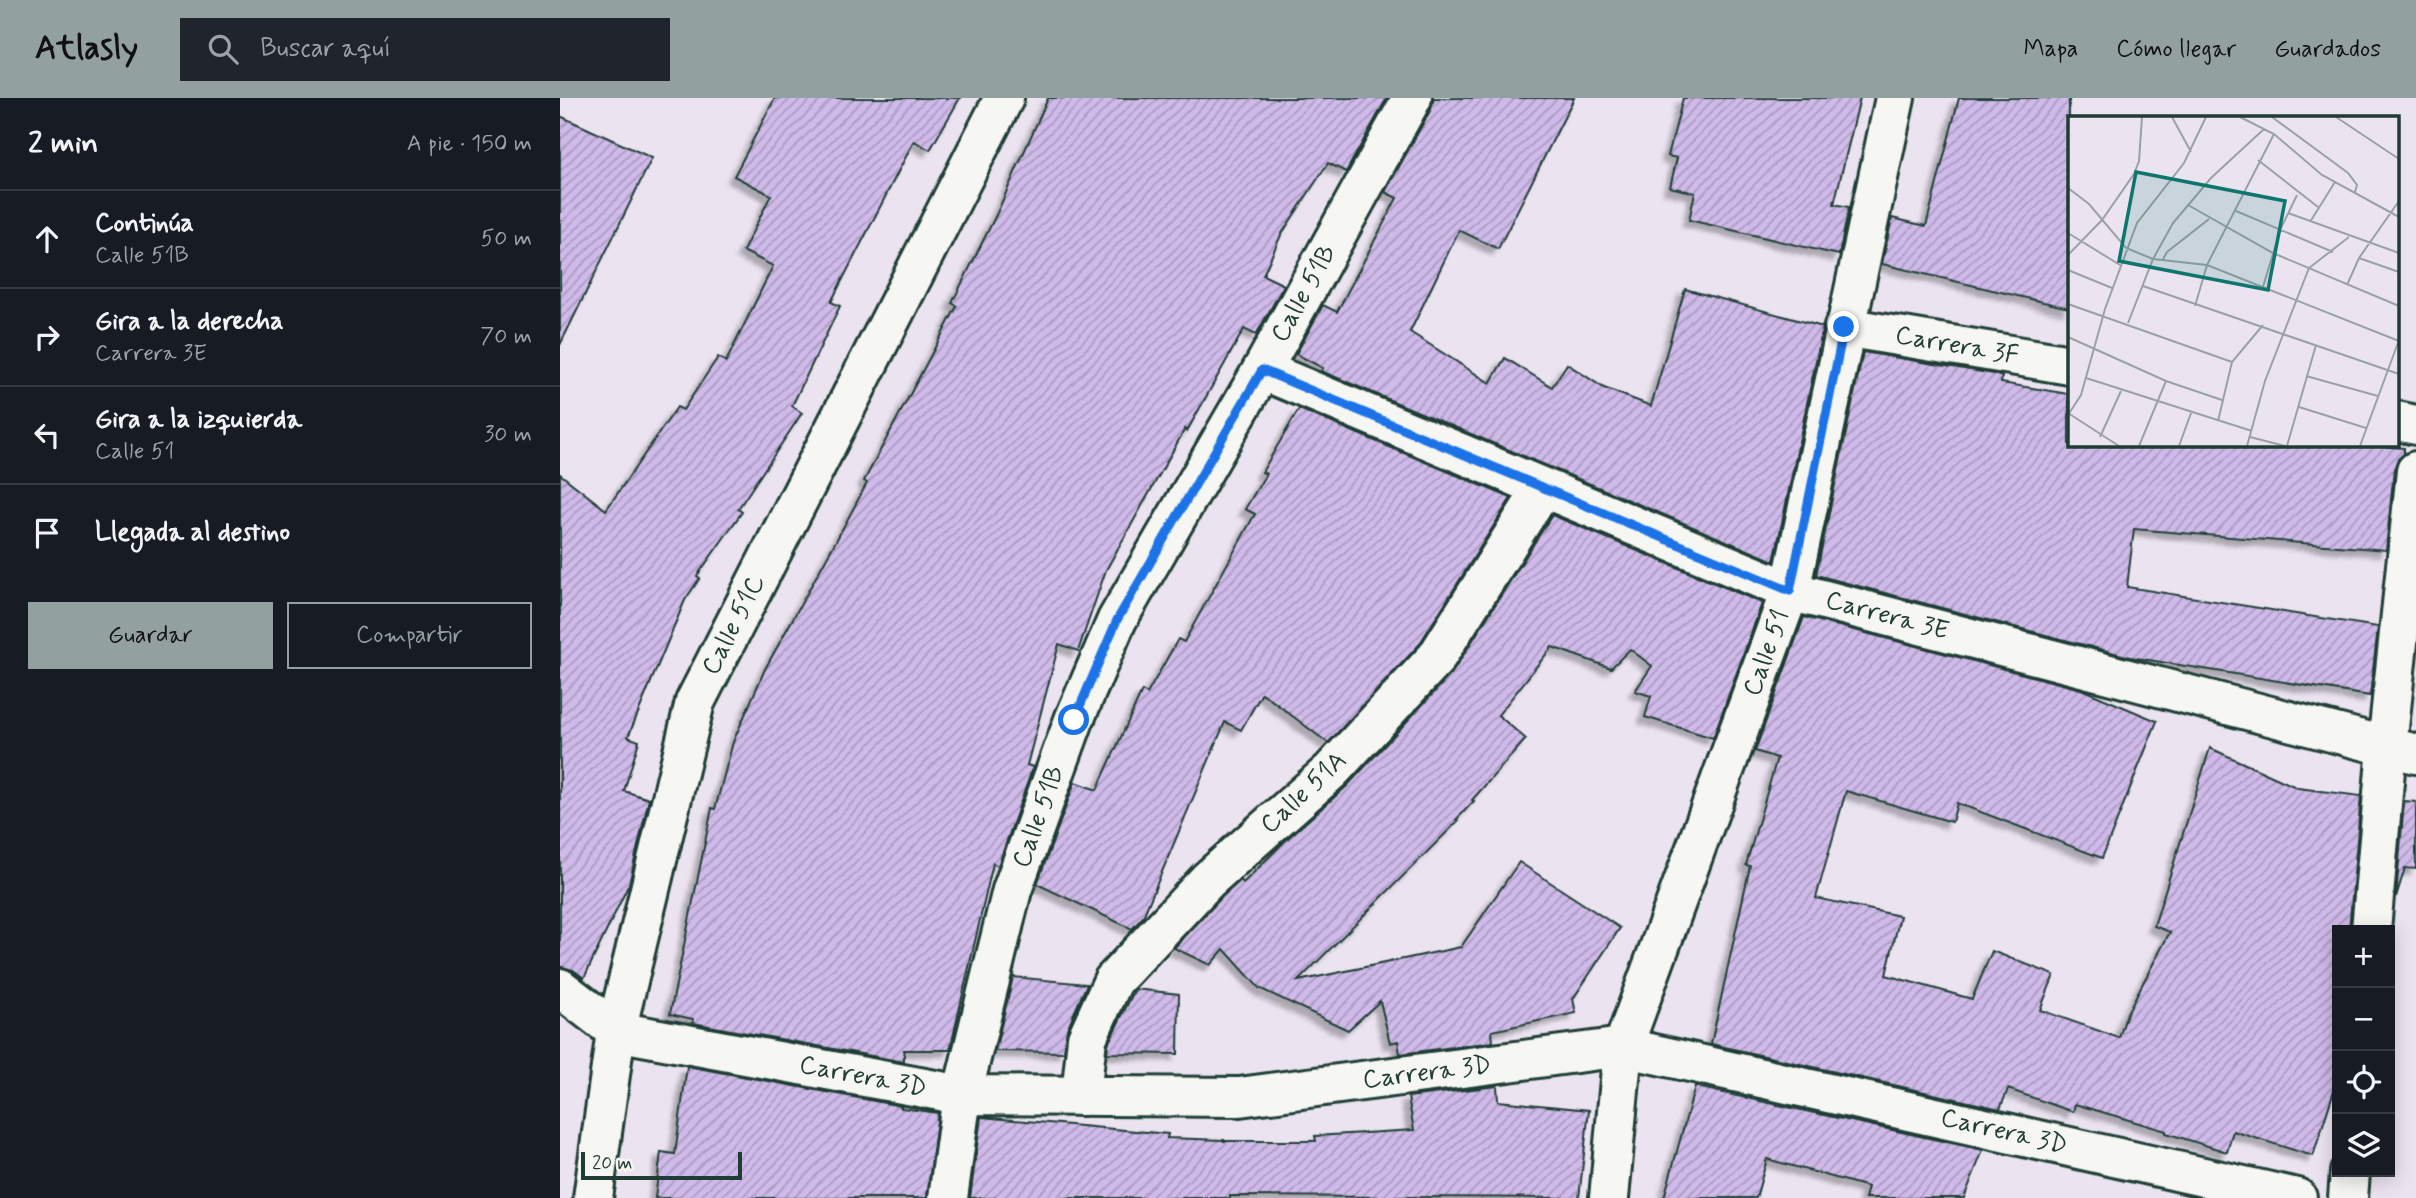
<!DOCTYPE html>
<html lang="es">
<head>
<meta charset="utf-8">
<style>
	body { margin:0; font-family:Mynerve,sans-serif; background:#20242c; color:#f1f3f6 }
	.controls { position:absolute; right:21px; bottom:21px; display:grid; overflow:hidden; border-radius:0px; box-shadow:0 4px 18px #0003 }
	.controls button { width:63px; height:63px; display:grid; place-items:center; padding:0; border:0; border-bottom:2px solid #363941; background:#171b24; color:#f1f3f6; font:35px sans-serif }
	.scale { position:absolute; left:21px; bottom:18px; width:161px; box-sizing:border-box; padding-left:7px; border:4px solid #1f3d34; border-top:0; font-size:19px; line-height:24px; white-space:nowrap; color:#1f3d34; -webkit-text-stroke:5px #f6f6f2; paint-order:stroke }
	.stop { position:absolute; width:21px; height:21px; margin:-16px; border:5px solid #1a73e8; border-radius:50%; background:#fff }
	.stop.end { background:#1a73e8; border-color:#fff; box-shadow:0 2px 7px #0008 }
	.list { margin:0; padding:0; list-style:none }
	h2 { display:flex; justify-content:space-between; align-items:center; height:91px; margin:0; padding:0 28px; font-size:30px }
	h2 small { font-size:23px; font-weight:400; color:#9ea1a6 }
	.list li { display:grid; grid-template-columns:46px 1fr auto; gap:21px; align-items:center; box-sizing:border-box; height:98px; padding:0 28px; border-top:2px solid #363941 }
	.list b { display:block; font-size:26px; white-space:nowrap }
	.list p { margin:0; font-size:23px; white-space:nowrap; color:#9ea1a6 }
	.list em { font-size:23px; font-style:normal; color:#9ea1a6 }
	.actions { display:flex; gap:14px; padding:21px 28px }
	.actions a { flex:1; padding:16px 0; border:2px solid #92a19f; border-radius:0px; text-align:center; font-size:24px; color:#92a19f }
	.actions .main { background:#92a19f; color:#111 }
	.icon { flex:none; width:38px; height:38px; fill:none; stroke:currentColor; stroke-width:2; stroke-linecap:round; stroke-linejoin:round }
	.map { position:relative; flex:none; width:1856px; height:1100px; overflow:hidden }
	header { display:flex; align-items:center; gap:42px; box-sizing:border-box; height:98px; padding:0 35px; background:#92a19f; color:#111 }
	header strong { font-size:33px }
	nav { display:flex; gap:38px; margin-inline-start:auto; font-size:24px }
	.search { width:490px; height:63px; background:#20242c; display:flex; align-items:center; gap:18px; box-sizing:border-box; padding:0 24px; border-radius:0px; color:#9ea1a6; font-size:26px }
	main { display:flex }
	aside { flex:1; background:#171b24 }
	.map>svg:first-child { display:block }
	.building { fill:url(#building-hatch); stroke:#1f3d34; stroke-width:2; filter:url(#shadow) }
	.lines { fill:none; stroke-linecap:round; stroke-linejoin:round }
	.minor-casing { stroke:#1f3d34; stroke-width:44 }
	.minor { stroke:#f6f6f2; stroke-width:38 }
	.route { stroke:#1a73e8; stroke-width:9 }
	.labels { text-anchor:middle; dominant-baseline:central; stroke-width:7; stroke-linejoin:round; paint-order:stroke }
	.street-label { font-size:26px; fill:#1f3d34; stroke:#f6f6f2 }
	.inset-road { fill:none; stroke:#99a1a5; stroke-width:2 }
	.view { fill:#0f766e; fill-opacity:0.15; stroke:#0f766e; stroke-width:3.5 }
	.inset-edge { fill:none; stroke:#1f3d34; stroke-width:3.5 }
</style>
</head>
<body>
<header>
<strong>Atlasly</strong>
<div class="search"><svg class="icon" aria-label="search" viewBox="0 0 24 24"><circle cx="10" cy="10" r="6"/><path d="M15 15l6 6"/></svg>Buscar aquí</div>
<nav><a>Mapa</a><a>Cómo llegar</a><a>Guardados</a></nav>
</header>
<main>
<aside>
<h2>2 min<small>A pie · 150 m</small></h2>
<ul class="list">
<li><svg class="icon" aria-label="ahead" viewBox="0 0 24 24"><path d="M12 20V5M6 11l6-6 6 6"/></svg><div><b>Continúa</b><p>Calle 51B</p></div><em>50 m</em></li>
<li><svg class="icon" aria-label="right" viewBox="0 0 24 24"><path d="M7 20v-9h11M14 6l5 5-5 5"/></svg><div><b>Gira a la derecha</b><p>Carrera 3E</p></div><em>70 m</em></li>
<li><svg class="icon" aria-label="left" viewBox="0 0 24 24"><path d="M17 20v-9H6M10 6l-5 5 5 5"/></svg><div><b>Gira a la izquierda</b><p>Calle 51</p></div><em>30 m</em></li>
<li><svg class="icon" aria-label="arrive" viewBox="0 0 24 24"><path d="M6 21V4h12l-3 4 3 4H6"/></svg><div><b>Llegada al destino</b></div></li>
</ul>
<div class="actions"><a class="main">Guardar</a><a>Compartir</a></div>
</aside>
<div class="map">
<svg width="1856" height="1100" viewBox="0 0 1856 1100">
	<defs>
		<pattern id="building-hatch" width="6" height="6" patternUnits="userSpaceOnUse" patternTransform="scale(1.75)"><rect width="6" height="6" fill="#d0baea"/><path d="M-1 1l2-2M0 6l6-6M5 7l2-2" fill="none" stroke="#a898be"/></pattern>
		<filter id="shadow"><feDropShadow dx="-6" dy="6" stdDeviation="2" flood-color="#0004"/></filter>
	</defs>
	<rect width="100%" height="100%" fill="#ebe4f0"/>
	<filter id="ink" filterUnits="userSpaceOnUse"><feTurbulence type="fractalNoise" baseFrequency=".0143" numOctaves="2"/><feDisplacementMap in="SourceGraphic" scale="14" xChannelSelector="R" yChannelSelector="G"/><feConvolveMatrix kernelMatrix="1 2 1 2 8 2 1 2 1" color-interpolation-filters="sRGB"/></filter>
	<g filter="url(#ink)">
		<g class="building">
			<polygon points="215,0 400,0 370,52 354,43 271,204 280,208 232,308 242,315 178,411 182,414 137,478 140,480 125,502 68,639 79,643 64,693 89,701 69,786 24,880 13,872 0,869 0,376 46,412 117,309 123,312 158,259 166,264 213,168 183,153 211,97 174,78"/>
			<polygon points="488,0 827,0 786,74 768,65 721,137 703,177 724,187 696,237 684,231 627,333 625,331 546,472 518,553 499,546 467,667 473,669 438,768 433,765 390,952 344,952 344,964 133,925 133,921 110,916 152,710 155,711 173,644 205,571 277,441 307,385 304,383 397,208 392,205 437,115"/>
			<polygon points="874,0 1014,0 938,151 899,132 850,234 930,285 945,260 992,289 1007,266 1044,290 1091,308 1125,191 1263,229 1214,463 761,273 763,270 736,256 763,207 777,214 837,100 825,94 871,11"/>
			<polygon points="1123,0 1300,0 1274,106 1289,109 1279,157 1129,122 1135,95 1110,89 1117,60 1108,58"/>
			<polygon points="1399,0 1509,0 1509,210 1322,166 1332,120 1366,128"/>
			<polygon points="0,18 92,60 0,247"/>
			<polygon points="1303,254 1434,276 1442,279 1441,285 1509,296 1509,346 1795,346 1844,350 1844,356 1838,361 1834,371 1826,452 1574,431 1567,489 1818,529 1810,598 1570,559 1256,477"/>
			<polygon points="739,311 951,400 859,547 768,645 702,595 681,632 665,624 583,819 572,831 477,786 515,684 537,692 582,593 587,596 618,541 624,544 695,416 685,411 706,376 702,374"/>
			<polygon points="992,417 1202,505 1153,640 1085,619 1091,598 1075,593 1092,568 1070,551 1051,570 992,549 938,617 966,641 912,702 914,703 896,722 898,723 738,883 901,849 959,764 1060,830 1013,901 1016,915 932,933 933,944 840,956 838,943 830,945 820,903 788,932 699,890 664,851 650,867 614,850 663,798 681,782 683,785 729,739 787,688 892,575"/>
			<polygon points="1244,519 1521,591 1597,623 1542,760 1397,705 1392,724 1286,693 1256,800 1340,818 1326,877 1412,901 1432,853 1494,877 1480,912 1559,940 1567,915 1610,834 1594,828 1650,650 1738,690 1801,698 1789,832 1777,832 1777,983 1753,1058 1673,1033 1667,1054 1606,1035 1606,1033 1515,1006 1513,1014 1448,991 1440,1011 1151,946 1190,768 1186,767 1217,660 1195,653"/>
			<polygon points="1844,703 1856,704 1856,771 1845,770 1836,799"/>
			<polygon points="453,879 527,886 507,931 504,954 435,953"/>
			<polygon points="575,891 619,896 618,956 547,955 548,946"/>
			<polygon points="127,968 341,1008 341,1010 378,1015 367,1100 95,1100 101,1054 115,1056"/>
			<polygon points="937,988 938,1003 1029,1012 1019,1100 670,1098 670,1100 410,1100 421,1019 608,1036 607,1040 665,1042 663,1043 756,1043 755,1038 854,1032 848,999"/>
			<polygon points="1135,988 1141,990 1423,1052 1404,1100 1305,1100 1308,1089 1207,1061 1196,1100 1104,1100"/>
		</g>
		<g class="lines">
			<g class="minor-casing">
				<g id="minor">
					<polyline points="1284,229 1510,267"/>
					<polyline points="702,272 1230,493 1856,656"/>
					<polyline points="1837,323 1856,327"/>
					<polyline points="1811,832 1827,649 1856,373"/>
					<polyline points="0,890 56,933 402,997 679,999 1063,949 1737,1100"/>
					<polyline points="521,998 527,940 553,883 648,782 771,673 876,560 983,390"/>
					<polyline points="33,1100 56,933 135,604 444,0"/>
					<polyline points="388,1100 402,997 452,792 514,622 557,522 702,272 852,0"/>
					<polyline points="1049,1100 1063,949 1230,493 1335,0"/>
					<polyline points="1788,1100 1790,1074"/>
				</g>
			</g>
			<use href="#minor" class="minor"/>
		</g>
	</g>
	<g class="lines" filter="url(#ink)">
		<polyline class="route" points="514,622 557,522 702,272 1230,493 1284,229"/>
	</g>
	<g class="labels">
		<g class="street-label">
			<text transform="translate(744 196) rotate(-61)">Calle 51B</text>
			<text transform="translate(1397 248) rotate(10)">Carrera 3F</text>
			<text transform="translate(1327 518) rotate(15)">Carrera 3E</text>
			<text transform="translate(174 527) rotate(-63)">Calle 51C</text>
			<text transform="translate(1207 555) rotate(-70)">Calle 51</text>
			<text transform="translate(744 695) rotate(-43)">Calle 51A</text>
			<text transform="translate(479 719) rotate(-70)">Calle 51B</text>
			<text transform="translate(867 975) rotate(-7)">Carrera 3D</text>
			<text transform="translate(303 979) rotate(11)">Carrera 3D</text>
			<text transform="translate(1444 1034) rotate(13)">Carrera 3D</text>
		</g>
	</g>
	<g transform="translate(1508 18)">
		<rect width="331" height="331" fill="#ebe4f0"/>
		<path class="inset-road" d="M104,1L123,36M172,1L206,18L254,59L331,101M204,1L280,57L289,69L287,76M268,1L331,43M190,44L250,91M0,72L21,88L58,132L85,143L139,149L331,225M120,89L205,137L331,190M168,95L265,136M220,97L331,137M242,106L267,66M0,117L52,149M0,139L34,104L66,58L71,45L74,1M291,142L331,156M94,145L99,136L141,103M0,154L44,172M279,169L291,142L331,85M75,170L331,258M194,174L213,112L229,79M0,188L164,246M127,190L139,149L206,18M60,207L85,143L105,107L143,62L196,13M0,221L98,265L154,284M238,260L310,280M18,262L184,315M231,291L298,312M0,297L51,330M0,299L13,279L37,193L69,107L116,47L138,1M150,305L164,246L195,209M32,321L53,275M182,321L217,330M71,330L98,265M111,330L123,297M179,330L197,265L241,152L281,121M219,330L248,229M292,330L331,224"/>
		<path class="view" d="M68,56L217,85L200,174L51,145Z"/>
		<rect width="331" height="331" class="inset-edge"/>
	</g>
</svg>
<div class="controls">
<button>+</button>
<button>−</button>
<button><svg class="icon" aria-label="locate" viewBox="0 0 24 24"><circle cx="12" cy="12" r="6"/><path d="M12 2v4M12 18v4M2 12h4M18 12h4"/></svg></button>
<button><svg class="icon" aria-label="layers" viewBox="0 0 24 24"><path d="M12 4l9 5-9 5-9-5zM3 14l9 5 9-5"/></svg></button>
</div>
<div class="scale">20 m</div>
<div class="stop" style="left:514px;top:622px"></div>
<div class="stop end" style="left:1284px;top:229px"></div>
</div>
</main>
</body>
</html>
